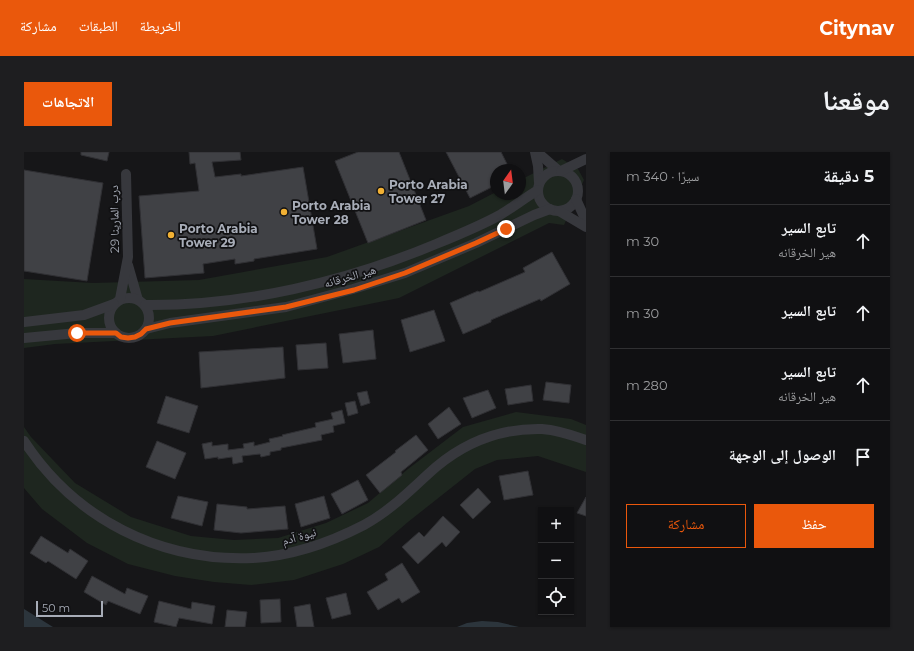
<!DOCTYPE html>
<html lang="ar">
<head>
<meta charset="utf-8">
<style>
	body { margin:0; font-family:Montserrat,"Noto Naskh Arabic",sans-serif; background:#1e1e20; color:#f1f3f6; direction:rtl }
	.controls { position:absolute; right:12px; bottom:12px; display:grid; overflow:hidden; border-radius:0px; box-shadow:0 1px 3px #0004 }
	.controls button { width:36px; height:36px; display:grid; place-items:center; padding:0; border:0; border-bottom:1px solid #303032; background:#101012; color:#f1f3f6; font:20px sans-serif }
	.compass { position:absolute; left:466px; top:12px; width:36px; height:36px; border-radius:50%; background:#101012; box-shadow:0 1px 3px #0004; rotate:14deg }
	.scale { position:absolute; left:12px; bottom:10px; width:67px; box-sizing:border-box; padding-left:4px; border:2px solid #a8adb8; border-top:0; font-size:11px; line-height:14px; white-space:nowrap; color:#a8adb8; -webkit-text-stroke:3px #111113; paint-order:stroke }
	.stop { position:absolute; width:12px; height:12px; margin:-9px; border:3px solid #ea580c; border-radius:50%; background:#fff }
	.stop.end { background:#ea580c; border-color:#fff; box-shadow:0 1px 4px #0008 }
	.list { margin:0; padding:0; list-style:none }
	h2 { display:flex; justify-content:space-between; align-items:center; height:52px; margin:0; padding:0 16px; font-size:17px }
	h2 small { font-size:13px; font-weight:400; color:#9c9d9f }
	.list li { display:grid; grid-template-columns:26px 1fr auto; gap:12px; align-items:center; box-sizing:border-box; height:72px; padding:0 16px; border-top:1px solid #303032 }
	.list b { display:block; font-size:15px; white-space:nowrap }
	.list p { margin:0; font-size:13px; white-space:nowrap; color:#9c9d9f }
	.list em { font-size:13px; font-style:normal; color:#9c9d9f }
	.actions { display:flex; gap:8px; padding:12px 16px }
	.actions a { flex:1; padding:9px 0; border:1px solid #ea580c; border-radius:0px; text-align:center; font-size:14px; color:#ea580c }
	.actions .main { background:#ea580c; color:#fff }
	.icon { flex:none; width:22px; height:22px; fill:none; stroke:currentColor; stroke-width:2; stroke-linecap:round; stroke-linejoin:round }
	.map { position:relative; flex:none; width:562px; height:475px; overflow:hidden; direction:ltr; border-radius:0px }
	header { display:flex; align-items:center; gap:24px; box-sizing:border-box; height:56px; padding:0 20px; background:#ea580c; color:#fff }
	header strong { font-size:19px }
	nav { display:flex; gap:22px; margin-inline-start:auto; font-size:14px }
	.intro { display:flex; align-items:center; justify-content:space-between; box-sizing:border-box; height:96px; padding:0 24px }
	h1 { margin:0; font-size:28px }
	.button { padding:10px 18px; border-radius:0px; background:#ea580c; color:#fff; font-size:14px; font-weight:700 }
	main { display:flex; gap:24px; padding:0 24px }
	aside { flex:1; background:#101012; border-radius:0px; box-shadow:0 1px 3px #0004 }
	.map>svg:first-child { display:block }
	.green { fill:#1e261f }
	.water { fill:#2c353c }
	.building { fill:#404145; stroke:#303034 }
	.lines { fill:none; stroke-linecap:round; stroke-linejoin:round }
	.minor { stroke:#37383d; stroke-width:10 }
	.route { stroke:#ea580c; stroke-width:5 }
	.poi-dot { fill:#f2b134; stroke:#111113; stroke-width:1.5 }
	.labels { text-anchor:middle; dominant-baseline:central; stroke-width:3.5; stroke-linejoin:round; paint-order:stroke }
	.poi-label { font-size:12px; font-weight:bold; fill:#a8adb8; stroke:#111113; text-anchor:start }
	.street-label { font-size:12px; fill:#a8adb8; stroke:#111113 }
</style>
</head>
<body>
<header>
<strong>Citynav</strong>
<nav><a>الخريطة</a><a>الطبقات</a><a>مشاركة</a></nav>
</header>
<div class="intro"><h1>موقعنا</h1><a class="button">الاتجاهات</a></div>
<main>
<aside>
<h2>5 دقيقة<small>سيرًا · 340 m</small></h2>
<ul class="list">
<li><svg class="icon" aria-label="ahead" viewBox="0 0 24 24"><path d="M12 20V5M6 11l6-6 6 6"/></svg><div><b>تابع السير</b><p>هير الخرقانه</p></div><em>30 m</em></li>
<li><svg class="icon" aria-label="ahead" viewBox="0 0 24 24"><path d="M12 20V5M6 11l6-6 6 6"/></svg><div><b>تابع السير</b></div><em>30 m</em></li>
<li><svg class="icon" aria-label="ahead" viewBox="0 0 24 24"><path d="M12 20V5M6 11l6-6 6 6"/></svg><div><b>تابع السير</b><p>هير الخرقانه</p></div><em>280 m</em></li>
<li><svg class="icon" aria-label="arrive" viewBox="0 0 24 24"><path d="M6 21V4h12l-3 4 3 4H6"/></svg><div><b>الوصول إلى الوجهة</b></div></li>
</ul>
<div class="actions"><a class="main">حفظ</a><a>مشاركة</a></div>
</aside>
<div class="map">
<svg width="562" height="475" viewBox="0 0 562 475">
	<rect width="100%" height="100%" fill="#161618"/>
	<g class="green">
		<polygon points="538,7 554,17 560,28 540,73 525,71 375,146 189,184 31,192 0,196 0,127 69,131 175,128 303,105 445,54 472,40 472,42 496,42 496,28"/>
		<polygon points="492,260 547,267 562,273 562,320 514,304 473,308 451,317 384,370 355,395 319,412 270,428 227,433 190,430 151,424 104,412 63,391 18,357 0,336 0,275 7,285 51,331 107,365 167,384 210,388 254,386 302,371 344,351 384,317 439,275"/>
	</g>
	<g class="water">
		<polygon points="0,457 29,475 0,475"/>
		<polygon points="458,469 474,470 495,475 433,475 443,471"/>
	</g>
	<g class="building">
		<polygon points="57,0 85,0 83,9 57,3"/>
		<polygon points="165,0 216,0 217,8 188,10 191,25 217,22 217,24 279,15 293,97 230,107 230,109 211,112 211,107 179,112 180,121 121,126 115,44 175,39 171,11 166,12"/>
		<polygon points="334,0 375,0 402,68 344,91 311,9"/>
		<polygon points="422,0 477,0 486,18 472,18 472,33 446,46"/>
		<polygon points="0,18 79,31 63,129 0,119"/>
		<polygon points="528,100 546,132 517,149 516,147 467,168 467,170 439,182 426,151 454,139 455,140 501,120 499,116"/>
		<polygon points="410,158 421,189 386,200 377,168"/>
		<polygon points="349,178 352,207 319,211 315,182"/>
		<polygon points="302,191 304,216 274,218 272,193"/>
		<polygon points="259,195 261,226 177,236 175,200"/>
		<polygon points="522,230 547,233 545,251 519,248"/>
		<polygon points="507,233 509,249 484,253 481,237"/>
		<polygon points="464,238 472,256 448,266 439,246"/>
		<polygon points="343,239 346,251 337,254 333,241"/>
		<polygon points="142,244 174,254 165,281 133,271"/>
		<polygon points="331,249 334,261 324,264 321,251"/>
		<polygon points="425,255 437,272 414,287 404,272"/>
		<polygon points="318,258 321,271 309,274 310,280 297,283 298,288 257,296 257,298 246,300 246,303 237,305 236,302 218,304 219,310 209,312 208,305 194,307 194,305 181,307 178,292 188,290 188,294 204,292 204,298 220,296 219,292 230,290 230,294 246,290 245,287 259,284 258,283 292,275 291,271 309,267 307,261"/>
		<polygon points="392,283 404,298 377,320 378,323 356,341 342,323 372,300 371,299"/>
		<polygon points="133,289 162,301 151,327 122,315"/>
		<polygon points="504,319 509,343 480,348 475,324"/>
		<polygon points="334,328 344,348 318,362 307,342"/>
		<polygon points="454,336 467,350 449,367 436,353"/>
		<polygon points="154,344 184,350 178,374 147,366"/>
		<polygon points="300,344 306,366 277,375 271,352"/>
		<polygon points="562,345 562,364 553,361"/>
		<polygon points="193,352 223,355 223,357 261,354 264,377 217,381 190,378"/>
		<polygon points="419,364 436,380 422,395 418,390 394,412 378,395 395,380 400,385"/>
		<polygon points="17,384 44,401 46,397 64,409 52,427 24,409 22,411 6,401"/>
		<polygon points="378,411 396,440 378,451 375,446 354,458 343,440 364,428 361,422"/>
		<polygon points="68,424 101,442 103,436 124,444 116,462 84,449 82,453 60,440"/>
		<polygon points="322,441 327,462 308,467 302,446"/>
		<polygon points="256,447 257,470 237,471 236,448"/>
		<polygon points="135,449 167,457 168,450 191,454 188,472 155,466 152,475 130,470"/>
		<polygon points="286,452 290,475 273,475 270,455"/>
		<polygon points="203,458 223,460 221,475 201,475"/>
	</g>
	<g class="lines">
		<g class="minor">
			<polyline points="511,0 514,14 515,31"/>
			<polyline points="513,0 535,19"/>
			<circle cx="534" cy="39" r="20"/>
			<polyline points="537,19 562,7"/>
			<polyline points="552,47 562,69"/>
			<polyline points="535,59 562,75"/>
			<polyline points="104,113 114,148"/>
			<circle cx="105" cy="166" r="20"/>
			<polyline points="96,147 104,105 102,22"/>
			<path d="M121,153C220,154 321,130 412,92C434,83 456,74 476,63C489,55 501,46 514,38"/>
			<polyline points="0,170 60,163 90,152"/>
			<polyline points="122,177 146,171 262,155 329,137 381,121 452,91 510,63 526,57"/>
			<polyline points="0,186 53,181 92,181"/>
			<path d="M0,289C51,367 136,410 229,406C267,404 307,390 340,373C368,358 388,336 412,315C443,289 477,276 518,277C533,278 548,283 562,288"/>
		</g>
	</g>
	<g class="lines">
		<polyline class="route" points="53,181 92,181 97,185 104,186 111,185 117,182 122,177 146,171 262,155 330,138 381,121 452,91 482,77"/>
	</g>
	<g class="poi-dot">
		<circle cx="357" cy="39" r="4"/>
		<circle cx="260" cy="60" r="4"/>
		<circle cx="147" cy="83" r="4"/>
	</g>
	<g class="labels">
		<g class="poi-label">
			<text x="365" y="32">Porto Arabia<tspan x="365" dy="14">Tower 27</tspan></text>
			<text x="268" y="53">Porto Arabia<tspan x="268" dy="14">Tower 28</tspan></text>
			<text x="155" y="76">Porto Arabia<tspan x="155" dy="14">Tower 29</tspan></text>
		</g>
		<g class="street-label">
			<text transform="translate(90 67) rotate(-91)">درب المارينا 29</text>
			<text transform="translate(326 124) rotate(-16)">هير الخرقانه</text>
			<text transform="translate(275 384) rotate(-16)">نيوة آدم</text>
		</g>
	</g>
</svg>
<div class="controls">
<button>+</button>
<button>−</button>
<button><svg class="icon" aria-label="locate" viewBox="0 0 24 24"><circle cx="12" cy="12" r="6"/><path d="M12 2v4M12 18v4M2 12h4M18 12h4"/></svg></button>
</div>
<svg class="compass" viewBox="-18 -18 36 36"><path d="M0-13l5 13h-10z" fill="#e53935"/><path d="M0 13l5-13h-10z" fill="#9c9d9f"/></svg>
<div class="scale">50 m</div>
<div class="stop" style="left:53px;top:181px"></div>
<div class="stop end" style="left:482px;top:77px"></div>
</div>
</main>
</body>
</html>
